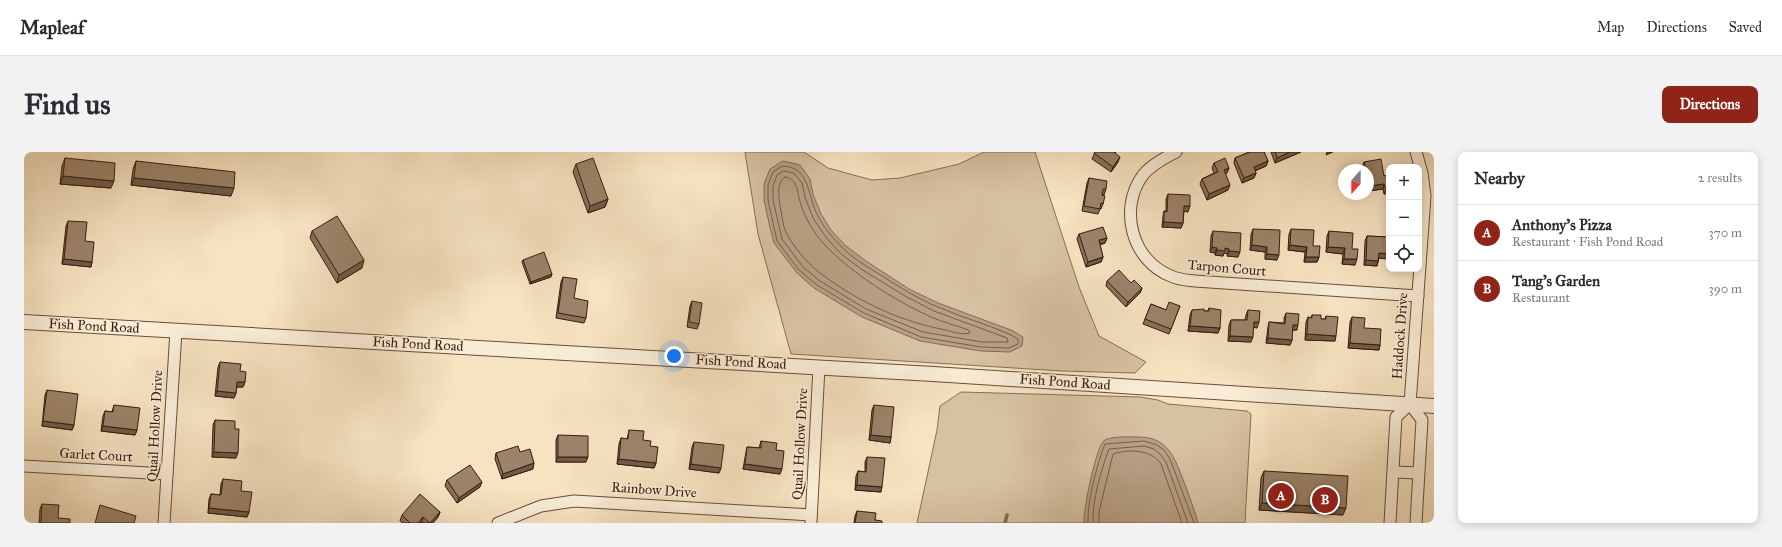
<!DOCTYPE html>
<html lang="en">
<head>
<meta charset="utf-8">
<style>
	body { margin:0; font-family:"IM FELL Great Primer",serif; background:#f2f2f3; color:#2b2b33 }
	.controls { position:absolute; right:12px; top:12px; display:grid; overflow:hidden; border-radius:8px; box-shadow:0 2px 10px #0003 }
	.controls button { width:36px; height:36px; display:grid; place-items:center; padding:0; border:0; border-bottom:1px solid #e1e1e2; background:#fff; color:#2b2b33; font:20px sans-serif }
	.compass { position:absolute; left:1314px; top:12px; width:36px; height:36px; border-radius:50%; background:#fff; box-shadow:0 2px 10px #0003; rotate:201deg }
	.you { position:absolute; left:650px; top:204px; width:14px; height:14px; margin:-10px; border:3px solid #fff; border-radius:50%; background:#1a73e8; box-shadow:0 0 0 6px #1a73e833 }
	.badge { display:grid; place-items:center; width:26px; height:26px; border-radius:50%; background:#8f2418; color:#fff; font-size:13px; font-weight:700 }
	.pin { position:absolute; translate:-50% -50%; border:2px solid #fff; box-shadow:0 1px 4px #0006 }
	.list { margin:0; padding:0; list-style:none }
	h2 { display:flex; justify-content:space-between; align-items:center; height:52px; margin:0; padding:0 16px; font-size:17px }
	h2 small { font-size:13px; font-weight:400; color:#7c7c81 }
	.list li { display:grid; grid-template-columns:26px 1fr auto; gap:12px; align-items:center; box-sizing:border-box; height:56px; padding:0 16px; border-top:1px solid #e1e1e2 }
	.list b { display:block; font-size:15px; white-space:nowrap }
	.list p { margin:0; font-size:13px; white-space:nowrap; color:#7c7c81 }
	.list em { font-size:13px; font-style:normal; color:#7c7c81 }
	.icon { flex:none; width:22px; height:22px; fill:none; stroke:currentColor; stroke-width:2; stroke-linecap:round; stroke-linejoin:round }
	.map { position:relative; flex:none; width:1410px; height:371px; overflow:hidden; border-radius:8px }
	header { display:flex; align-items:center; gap:24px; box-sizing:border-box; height:56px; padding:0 20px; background:#fff; border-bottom:1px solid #e1e1e2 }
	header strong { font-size:19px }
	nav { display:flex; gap:22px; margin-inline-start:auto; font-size:14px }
	.intro { display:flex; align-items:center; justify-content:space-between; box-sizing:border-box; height:96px; padding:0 24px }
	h1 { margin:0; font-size:28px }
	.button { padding:10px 18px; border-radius:8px; background:#8f2418; color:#fff; font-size:14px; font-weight:700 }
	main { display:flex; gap:24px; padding:0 24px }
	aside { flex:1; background:#fff; border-radius:8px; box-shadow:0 2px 10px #0003 }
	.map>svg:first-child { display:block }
	.green { fill:#d6c1a2; stroke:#886e57 }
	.water { fill:#b69f83; stroke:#846a53 }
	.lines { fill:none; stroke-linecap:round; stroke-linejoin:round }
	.shore { stroke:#785d48; stroke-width:1 }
	.stream { stroke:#846a53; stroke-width:3.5 }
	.minor-casing { stroke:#694d39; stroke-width:13 }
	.tertiary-casing { stroke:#694d39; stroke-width:16 }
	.minor { stroke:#f9edd7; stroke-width:11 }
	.tertiary { stroke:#f9edd7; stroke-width:14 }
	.wall { fill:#86715b; stroke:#3a1b0c }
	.shaded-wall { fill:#6d5c4a; stroke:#3a1b0c }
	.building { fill:#9c836a; stroke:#3a1b0c }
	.labels { text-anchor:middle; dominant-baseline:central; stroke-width:3; stroke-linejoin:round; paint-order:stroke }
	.street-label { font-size:14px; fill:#3a1b0c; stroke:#f9edd7 }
</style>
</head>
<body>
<header>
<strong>Mapleaf</strong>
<nav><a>Map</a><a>Directions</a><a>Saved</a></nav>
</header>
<div class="intro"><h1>Find us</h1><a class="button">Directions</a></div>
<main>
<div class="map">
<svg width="1410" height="371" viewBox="0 0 1410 371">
	<rect width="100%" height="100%" fill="#f6e3c1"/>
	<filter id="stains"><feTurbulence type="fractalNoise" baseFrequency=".005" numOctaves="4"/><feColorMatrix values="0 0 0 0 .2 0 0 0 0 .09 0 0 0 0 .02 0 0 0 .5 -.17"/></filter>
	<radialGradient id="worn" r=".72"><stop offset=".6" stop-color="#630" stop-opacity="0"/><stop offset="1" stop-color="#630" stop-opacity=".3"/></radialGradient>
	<g class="green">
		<polygon points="721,0 780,0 804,16 848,28 876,26 935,12 960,0 1011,0 1055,135 1075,184 1122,210 1111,221 1038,219 767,202 734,82"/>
		<polygon points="937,240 1116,245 1134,248 1144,252 1223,259 1227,262 1221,371 893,371 913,278 916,254"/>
	</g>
	<g class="water">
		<polygon points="759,9 776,13 786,27 789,42 797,62 807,78 822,94 842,109 885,137 914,151 987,178 999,185 998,194 986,200 957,199 896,189 838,165 790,136 773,121 750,91 745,71 740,48 740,32 746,17"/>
		<path d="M1115,285C1147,285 1152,311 1162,335C1166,347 1171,359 1174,371H1060C1059,360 1072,292 1081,288C1088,284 1106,285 1115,285Z"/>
	</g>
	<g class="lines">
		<g class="shore">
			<path d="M759,14C787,15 783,45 794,64C800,76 809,86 818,95C829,107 844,115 858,124C876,135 894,147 914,155C937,165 962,172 985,182L994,187V192L985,196L957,195L897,185L840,161L793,133L775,118L753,89L744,48V33L749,20Z"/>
			<polygon points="760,19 770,21 778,31 781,45 789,66 801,84 816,101 837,117 881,144 910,159 983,186 984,190 958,190 899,180 842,157 796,129 779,115 758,87 749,48 749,34 753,23"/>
			<path d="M761,25C766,26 770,28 772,34C774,37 774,42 775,46C779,62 788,79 799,91C827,121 870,148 907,165C919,170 933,174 945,178L946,181C938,183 929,180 922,178C878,170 835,150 800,124C786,114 774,100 765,86C759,78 758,63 756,54C755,45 752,31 761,25Z"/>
			<path d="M1064,371C1063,350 1073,312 1081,292L1120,289L1133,293L1140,298L1146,307L1170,371"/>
			<path d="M1069,371C1068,349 1077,318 1085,297L1120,294L1130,297L1136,302L1142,310L1164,371"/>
			<path d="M1075,371V360L1089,302C1104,297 1127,297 1137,312L1158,371"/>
		</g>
		<polyline class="stream" points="981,371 983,363"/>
		<g class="minor-casing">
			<g id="minor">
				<path d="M1152,0C1140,6 1127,13 1119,23C1094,57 1108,109 1147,124C1155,128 1163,128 1171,129L1394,144"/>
				<polyline points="1386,252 1401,44 1398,21 1392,0"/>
				<polyline points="1386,252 1398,268 1392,371"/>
				<polyline points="0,314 143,322"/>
				<polyline points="1370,320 1394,321"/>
				<polyline points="787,370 795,215"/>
				<polyline points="140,371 152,179"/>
				<polyline points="474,371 517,354 550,349 787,363"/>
				<polyline points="1366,371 1372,265 1386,252"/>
			</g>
		</g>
		<g class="tertiary-casing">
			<polyline id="tertiary" points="0,170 909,222 1410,254"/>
		</g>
		<use href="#minor" class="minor"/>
		<use href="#tertiary" class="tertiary"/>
	</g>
	<g class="wall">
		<polygon points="1071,0 1092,0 1091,1 1094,10 1087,20 1068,7"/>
		<polygon points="1225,0 1240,0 1244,9 1242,14 1231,19 1232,21 1230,26 1218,31 1210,11 1211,6"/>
		<polygon points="1247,0 1277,0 1251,11"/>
		<polygon points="41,6 87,36 36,32 38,14"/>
		<polygon points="112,9 207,44 107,33 109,17"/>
		<polygon points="1340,10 1360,24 1365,23 1365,41 1360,42 1359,37 1344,39 1344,18 1339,18 1338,15"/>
		<polygon points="1190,11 1205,16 1203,21 1201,22 1204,38 1183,48 1176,32 1178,27 1190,21 1188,16"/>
		<polygon points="552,12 584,47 581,55 564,61 549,20"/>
		<polygon points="1065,26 1082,37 1080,43 1078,42 1079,52 1077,57 1076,57 1074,62 1058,59 1063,31"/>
		<polygon points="1144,42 1164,60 1160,59 1159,71 1157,76 1138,75 1139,64 1140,59 1142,59 1142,47"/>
		<polygon points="44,69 61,89 68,110 67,115 38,112 42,74"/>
		<polygon points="1229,77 1253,108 1241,107 1241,100 1226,98 1227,82"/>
		<polygon points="1267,77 1295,105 1293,110 1280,110 1281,100 1264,98 1265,82"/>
		<polygon points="288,79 338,116 313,131 286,86"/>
		<polygon points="1189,79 1214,105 1203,104 1204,102 1200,101 1199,104 1191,103 1191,101 1186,100 1187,84"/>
		<polygon points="1305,79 1328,97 1331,113 1318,112 1319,102 1302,100 1303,84"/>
		<polygon points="1055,82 1083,86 1081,91 1076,93 1079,105 1077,110 1062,115 1053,87"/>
		<polygon points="1343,84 1365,85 1365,107 1355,106 1353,114 1340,113 1341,89"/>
		<polygon points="499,108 527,125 506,132 498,110"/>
		<polygon points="539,125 550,146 562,166 560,171 532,166 537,130"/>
		<polygon points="1083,129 1107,131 1118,136 1116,141 1102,155 1082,134"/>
		<polygon points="668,149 675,172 673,177 663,175 666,154"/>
		<polygon points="1127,152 1142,158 1156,154 1145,182 1119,172"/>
		<polygon points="1185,156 1196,176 1194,181 1164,179 1166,163 1168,158 1184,159"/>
		<polygon points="1224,158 1233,176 1229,175 1227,190 1204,189 1205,173 1207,168 1221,168 1222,163"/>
		<polygon points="1262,161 1273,178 1268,178 1268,188 1266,193 1242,191 1244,175 1245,170 1260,171 1260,166"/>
		<polygon points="1288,163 1297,167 1301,167 1302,164 1311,189 1281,188 1282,170 1284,165 1287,166"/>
		<polygon points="1328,165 1340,176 1356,193 1355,198 1324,196 1326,170"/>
		<polygon points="196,210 216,219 221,230 219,235 213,235 212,241 210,246 191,244 194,215"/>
		<polygon points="23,238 50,273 48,278 18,274 21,243"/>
		<polygon points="90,253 113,278 111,283 77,279 79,264 81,259 88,260"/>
		<polygon points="850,253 867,285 866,291 845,288 848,258"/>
		<polygon points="191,268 211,277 212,306 188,305 189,273"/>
		<polygon points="605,278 626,294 632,311 630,316 593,312 595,292 597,286 603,287 604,283"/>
		<polygon points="534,283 562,310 532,310 532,288"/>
		<polygon points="737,289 752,298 756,322 719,317 722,300 723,295 735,296"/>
		<polygon points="670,290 697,316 695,321 665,317 668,295"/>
		<polygon points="496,300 509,317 478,327 471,307 472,301"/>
		<polygon points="843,305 857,340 831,338 832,324 834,319 841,320 841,310"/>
		<polygon points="1240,319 1319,363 1235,358 1237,326"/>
		<polygon points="199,327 217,339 225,360 223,365 184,361 185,347 187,342 196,343 197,332"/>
		<polygon points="423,328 456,335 433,351 421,334"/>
		<polygon points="18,352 34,366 46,371 15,371 16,357"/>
		<polygon points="833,359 851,368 858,371 830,371 831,364"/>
		<polygon points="416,360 414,365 409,371 399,371 398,370 397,371 379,371 376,369 378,363"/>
	</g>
	<g class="shaded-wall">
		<polygon points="1266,0 1277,0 1251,11 1253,6"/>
		<polygon points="1303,0 1309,0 1302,3"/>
		<polygon points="1096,5 1094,10 1087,20 1089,15"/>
		<polygon points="1244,9 1242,14 1228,20 1230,15"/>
		<polygon points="1205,16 1203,21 1198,24 1200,18"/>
		<polygon points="1232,21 1230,26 1218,31 1220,26"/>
		<polygon points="39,24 90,29 87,36 36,32"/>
		<polygon points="110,26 210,36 207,44 107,33"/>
		<polygon points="1360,32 1359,37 1344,39 1345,34"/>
		<polygon points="1206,33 1204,38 1183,48 1185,42"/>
		<polygon points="1362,37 1365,37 1365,41 1360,42"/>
		<polygon points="584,47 581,55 564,61 566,54"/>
		<polygon points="1160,54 1166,54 1164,60 1158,59"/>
		<polygon points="1140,70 1159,71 1157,76 1138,75"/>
		<polygon points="1083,86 1081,91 1073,93 1075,88"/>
		<polygon points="1228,93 1243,95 1241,100 1226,98"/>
		<polygon points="1266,93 1283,95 1281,100 1264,98"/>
		<polygon points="1188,95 1193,96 1191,101 1186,100"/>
		<polygon points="1304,95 1321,96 1319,102 1302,100"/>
		<polygon points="1201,96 1205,97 1204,102 1200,101 1199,104 1191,103 1193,98"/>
		<polygon points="1205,99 1216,100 1214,105 1203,104"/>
		<polygon points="1355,101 1365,102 1365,107 1353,106"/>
		<polygon points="1243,102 1255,103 1253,108 1241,107"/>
		<polygon points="1079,105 1077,110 1062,115 1064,110"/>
		<polygon points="1282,105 1295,105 1293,110 1280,110"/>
		<polygon points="40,107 68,110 67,115 38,112"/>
		<polygon points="1320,107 1333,107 1331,113 1318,112"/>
		<polygon points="340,108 338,116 313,131 315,123"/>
		<polygon points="1342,108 1354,109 1353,114 1340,113"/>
		<polygon points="528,122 527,125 506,132 507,130"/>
		<polygon points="1118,136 1116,141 1102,155 1104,150"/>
		<polygon points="1230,170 1235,170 1233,176 1228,175"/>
		<polygon points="1269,173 1274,173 1273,178 1267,178"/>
		<polygon points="1166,174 1196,176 1194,181 1164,179"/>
		<polygon points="1283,182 1312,184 1311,189 1281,188"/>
		<polygon points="1206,184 1229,185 1227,190 1204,189"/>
		<polygon points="1244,186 1268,188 1266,193 1242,191"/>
		<polygon points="1326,191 1356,193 1355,198 1324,196"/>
		<polygon points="213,230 221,230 219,235 212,235"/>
		<polygon points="193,239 212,241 210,246 191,244"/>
		<polygon points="19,269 50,273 48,278 18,274"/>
		<polygon points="79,274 113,278 111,283 77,279"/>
		<polygon points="847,283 867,285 866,291 845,288"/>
		<polygon points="190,300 214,301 212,306 188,305"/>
		<polygon points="534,305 564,305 562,310 532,310"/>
		<polygon points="595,307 632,311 630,316 593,312"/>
		<polygon points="510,311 509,317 478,327 479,322"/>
		<polygon points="667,312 697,316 695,321 665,317"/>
		<polygon points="721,312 758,317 756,322 719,317"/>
		<polygon points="458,330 456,335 433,351 435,346"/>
		<polygon points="833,333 858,335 857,340 831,338"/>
		<polygon points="1238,351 1322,356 1319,363 1235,358"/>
		<polygon points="185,356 225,360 223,365 184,361"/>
		<polygon points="416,360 414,365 409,371 406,371"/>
		<polygon points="399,365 398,370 397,371 394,371"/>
	</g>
	<g class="building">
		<polygon points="1071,0 1090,0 1096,5 1089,15 1070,1"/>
		<polygon points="1226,0 1240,0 1244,9 1230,15 1232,21 1220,26 1211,6"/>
		<polygon points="1251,0 1266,0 1253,6"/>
		<polygon points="41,6 91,11 90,29 39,24"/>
		<polygon points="569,6 584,47 566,54 552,12"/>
		<polygon points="1201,6 1205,16 1200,18 1206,33 1185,42 1178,27 1194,20 1190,11"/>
		<polygon points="1357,7 1360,24 1365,23 1365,37 1362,37 1360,32 1345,34 1344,29 1344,18 1342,18 1340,10"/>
		<polygon points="112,9 211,20 210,36 110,26"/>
		<polygon points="1065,26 1083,29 1082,37 1079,37 1078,43 1081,44 1079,52 1077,51 1076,57 1060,54"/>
		<polygon points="1144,42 1166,43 1166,54 1160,54 1159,71 1140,70 1140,59 1143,60"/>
		<polygon points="313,64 340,108 315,123 288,79"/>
		<polygon points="44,69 63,70 61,89 70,90 68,110 40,107"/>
		<polygon points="1079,75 1083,86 1075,88 1079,105 1064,110 1055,82"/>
		<polygon points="1229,77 1256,78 1255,103 1243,102 1243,95 1228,93"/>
		<polygon points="1267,77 1290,78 1289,94 1296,94 1295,105 1282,105 1283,95 1266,93"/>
		<polygon points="1189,79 1217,81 1216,100 1205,99 1205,97 1201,96 1201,99 1193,98 1193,96 1188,95"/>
		<polygon points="1305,79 1329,81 1328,97 1334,97 1333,107 1320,107 1321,96 1304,95"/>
		<polygon points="1343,84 1365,85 1365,102 1355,101 1354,109 1342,108"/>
		<polygon points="520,100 528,122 507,130 499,108"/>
		<polygon points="1095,118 1107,131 1110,128 1118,136 1104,150 1083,129"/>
		<polygon points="539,125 553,127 550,146 564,149 562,166 534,161"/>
		<polygon points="668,149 678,151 675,172 665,170"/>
		<polygon points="1145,150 1156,154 1147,177 1121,167 1127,152 1142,158"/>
		<polygon points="1185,156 1197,158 1196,176 1166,174 1168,158 1180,157 1180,159 1185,159"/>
		<polygon points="1224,158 1236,159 1235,170 1230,170 1229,185 1206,184 1207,168 1223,168"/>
		<polygon points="1262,161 1275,162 1274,173 1269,173 1268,188 1244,186 1245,170 1261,172"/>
		<polygon points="1288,163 1297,163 1297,167 1302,167 1302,164 1314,165 1312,184 1283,182 1284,165 1288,166"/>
		<polygon points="1328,165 1341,166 1340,176 1357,177 1356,193 1326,191"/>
		<polygon points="196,210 217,212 216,219 222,220 221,230 213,230 212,241 193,239"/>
		<polygon points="23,238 54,242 50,273 19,269"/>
		<polygon points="90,253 116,256 113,278 79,274 81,259 89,260"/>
		<polygon points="850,253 870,255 867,285 847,283"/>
		<polygon points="191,268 211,269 211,277 215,277 214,301 190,300"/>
		<polygon points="605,278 620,279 619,288 627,289 626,294 634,295 632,311 595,307 597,286 604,287"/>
		<polygon points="534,283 564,284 564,305 534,305"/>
		<polygon points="737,289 753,291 752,298 760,299 758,317 721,312 723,295 737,296"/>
		<polygon points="670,290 700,293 697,316 667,312"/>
		<polygon points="494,294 496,300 506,297 510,311 479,322 472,301"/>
		<polygon points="843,305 861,306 858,335 833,333 834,319 842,320"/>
		<polygon points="446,313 458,330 435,346 423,328"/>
		<polygon points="1240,319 1324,324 1322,356 1238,351"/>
		<polygon points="199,327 218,329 217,339 228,340 225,360 185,356 187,342 197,343"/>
		<polygon points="396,342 416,360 406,371 399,365 394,371 386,371 378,363"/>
		<polygon points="18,352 35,353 34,366 46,367 46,371 17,371"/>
		<polygon points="76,353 112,364 110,371 71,371"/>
		<polygon points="833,359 852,361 851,368 858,369 858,371 831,371"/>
	</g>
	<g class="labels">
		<g class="street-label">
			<text transform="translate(1203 116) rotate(5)">Tarpon Court</text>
			<text transform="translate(70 174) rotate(3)">Fish Pond Road</text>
			<text transform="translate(1376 184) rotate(-86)">Haddock Drive</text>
			<text transform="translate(394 192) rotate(3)">Fish Pond Road</text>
			<text transform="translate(717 210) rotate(3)">Fish Pond Road</text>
			<text transform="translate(1041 230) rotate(4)">Fish Pond Road</text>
			<text transform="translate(131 274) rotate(-87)">Quail Hollow Drive</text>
			<text transform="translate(776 292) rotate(-87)">Quail Hollow Drive</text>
			<text transform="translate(72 303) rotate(3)">Garlet Court</text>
			<text transform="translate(630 338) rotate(4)">Rainbow Drive</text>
		</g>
	</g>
	<rect width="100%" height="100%" filter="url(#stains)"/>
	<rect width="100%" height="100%" fill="url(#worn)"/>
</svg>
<div class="controls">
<button>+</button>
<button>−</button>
<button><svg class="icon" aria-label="locate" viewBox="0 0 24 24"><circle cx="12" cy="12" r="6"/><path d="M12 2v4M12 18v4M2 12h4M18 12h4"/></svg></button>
</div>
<svg class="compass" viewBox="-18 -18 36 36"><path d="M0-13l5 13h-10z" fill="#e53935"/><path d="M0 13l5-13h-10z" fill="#7c7c81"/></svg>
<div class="you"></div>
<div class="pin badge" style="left:1257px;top:344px">A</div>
<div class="pin badge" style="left:1301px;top:348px">B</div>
</div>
<aside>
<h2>Nearby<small>2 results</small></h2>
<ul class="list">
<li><span class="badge">A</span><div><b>Anthony's Pizza</b><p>Restaurant · Fish Pond Road</p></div><em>370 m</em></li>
<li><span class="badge">B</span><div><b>Tang's Garden</b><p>Restaurant</p></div><em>390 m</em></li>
</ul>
</aside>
</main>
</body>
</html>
